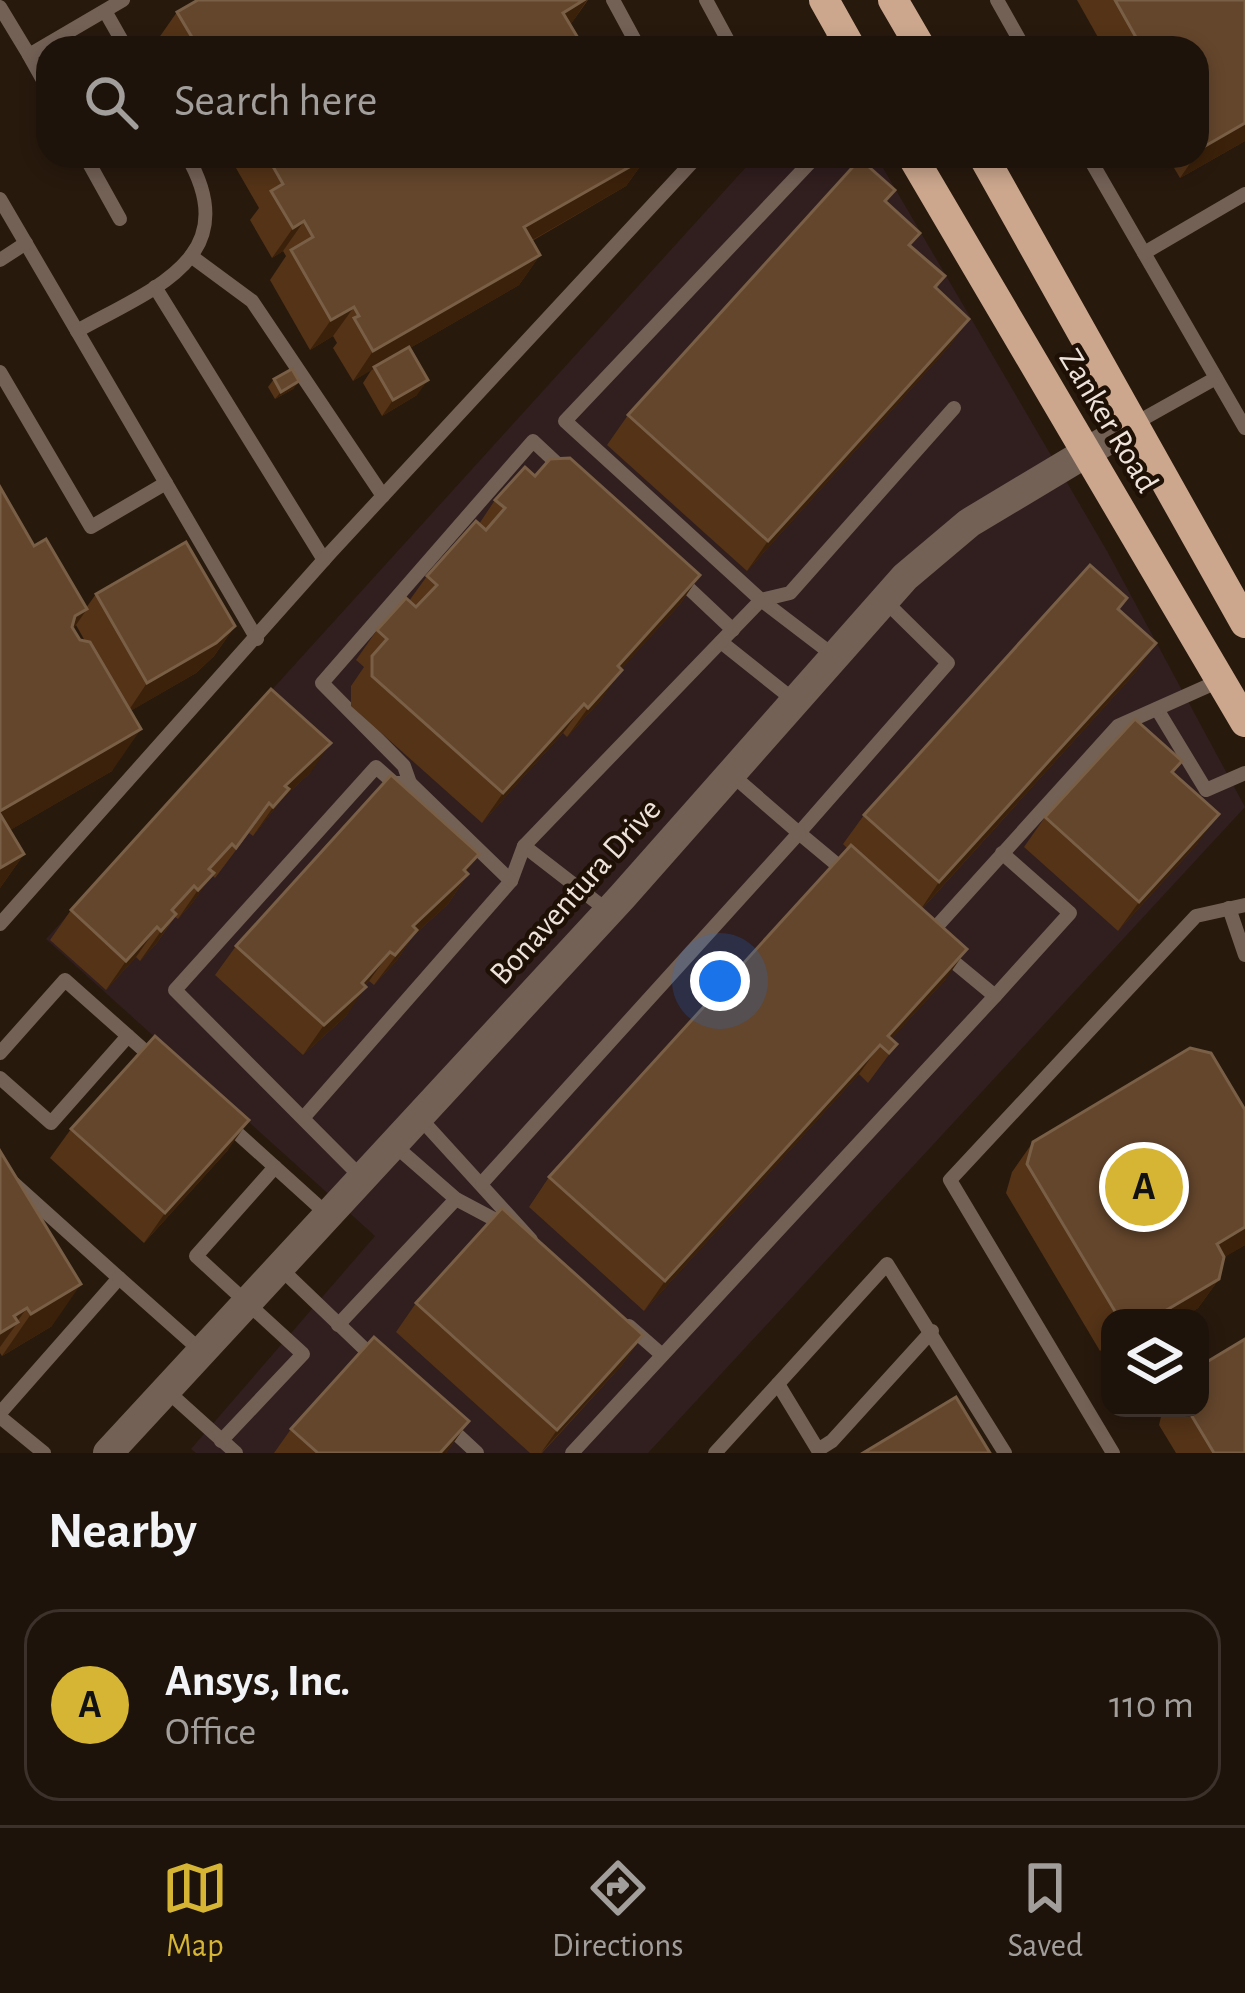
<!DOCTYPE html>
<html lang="en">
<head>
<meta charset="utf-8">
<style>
	body { margin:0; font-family:"Alegreya Sans",sans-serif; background:#2b2018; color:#f1f3f6 }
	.controls { position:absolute; right:36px; bottom:36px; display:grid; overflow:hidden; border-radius:24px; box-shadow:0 6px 18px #0003 }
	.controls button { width:108px; height:108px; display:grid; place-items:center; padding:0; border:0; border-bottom:3px solid #3c322b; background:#1e130a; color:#f1f3f6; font:60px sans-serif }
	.you { position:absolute; left:720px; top:981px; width:42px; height:42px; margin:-30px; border:9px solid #fff; border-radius:50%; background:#1a73e8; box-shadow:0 0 0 18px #1a73e833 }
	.badge { display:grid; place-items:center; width:78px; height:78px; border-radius:50%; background:#d6b534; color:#111; font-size:39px; font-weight:700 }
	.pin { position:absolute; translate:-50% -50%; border:6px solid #fff; box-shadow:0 3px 12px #0006 }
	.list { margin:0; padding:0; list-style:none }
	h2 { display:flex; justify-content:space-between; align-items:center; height:156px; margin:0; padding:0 48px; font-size:51px }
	h2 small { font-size:39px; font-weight:400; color:#a19e9c }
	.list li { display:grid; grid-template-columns:78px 1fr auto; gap:36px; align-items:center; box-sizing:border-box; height:192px; margin:0 24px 24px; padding:0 24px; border:3px solid #3c322b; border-radius:36px }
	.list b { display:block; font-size:45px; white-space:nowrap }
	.list p { margin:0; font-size:39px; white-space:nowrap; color:#a19e9c }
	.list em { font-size:39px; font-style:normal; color:#a19e9c }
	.icon { flex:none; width:66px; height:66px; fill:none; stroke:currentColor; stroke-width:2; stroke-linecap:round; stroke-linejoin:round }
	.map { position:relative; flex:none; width:1245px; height:1453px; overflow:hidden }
	.search { position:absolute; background:#1e130a; box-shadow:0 6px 18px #0003; left:36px; right:36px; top:36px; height:132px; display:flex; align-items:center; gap:30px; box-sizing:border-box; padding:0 42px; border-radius:36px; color:#a19e9c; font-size:45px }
	.sheet { height:372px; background:#1e130a }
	nav { display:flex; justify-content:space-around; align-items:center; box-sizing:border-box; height:168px; border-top:3px solid #3c322b; background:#1e130a; font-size:33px; color:#a19e9c }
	nav a { display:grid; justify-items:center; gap:6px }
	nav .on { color:#d6b534 }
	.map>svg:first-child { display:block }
	.industrial { fill:#311e1f }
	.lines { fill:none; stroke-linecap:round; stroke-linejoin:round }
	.service { stroke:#736156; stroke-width:14 }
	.tertiary { stroke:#736156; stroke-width:30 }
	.primary { stroke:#cca78e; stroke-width:30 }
	.wall { fill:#543317; fill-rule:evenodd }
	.shaded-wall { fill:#3b210a }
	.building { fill:#64462c; stroke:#7a5f47; stroke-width:3 }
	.labels { text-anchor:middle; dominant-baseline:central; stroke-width:9; stroke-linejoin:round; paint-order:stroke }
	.street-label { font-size:33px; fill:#eee3db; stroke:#1e1005 }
</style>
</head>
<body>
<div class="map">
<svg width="1245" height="1453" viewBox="0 0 1245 1453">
	<rect width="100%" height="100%" fill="#28190d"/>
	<polygon class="industrial" points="756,156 876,156 1107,551 1245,807 648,1453 196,1453 191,1449 375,1236 46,939"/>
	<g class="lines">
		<g class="service">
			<polyline points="613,0 639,48"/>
			<polyline points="706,0 732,48"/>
			<polyline points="997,0 1024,48"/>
			<polyline points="0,7 29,55 123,0"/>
			<polyline points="105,11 126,48"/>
			<polyline points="819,48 843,34"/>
			<polyline points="29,55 48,89"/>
			<polyline points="85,156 120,219"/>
			<polyline points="816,156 565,421 761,600 833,655"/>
			<polyline points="1088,156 1245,428"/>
			<polyline points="0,199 257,639"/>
			<polyline points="1144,253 1245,194"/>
			<polyline points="191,256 252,301 383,496"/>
			<polyline points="0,260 26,243"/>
			<polyline points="155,287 324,560"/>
			<path d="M77,331C152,289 246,258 187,156"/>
			<polyline points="0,372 91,527 166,483"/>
			<polyline points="1134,424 1216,378"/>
			<polyline points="680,580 733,630"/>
			<polyline points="721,642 795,701"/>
			<polyline points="1157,709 1206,790 1245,773"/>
			<polyline points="410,783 404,766 322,683 533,441 563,469"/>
			<polyline points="524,846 608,911"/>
			<polyline points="847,873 799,833 948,663 884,600"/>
			<polyline points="1229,908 1245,955"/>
			<polyline points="0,924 330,553 698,156"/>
			<polyline points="929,935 1118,726 1219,681"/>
			<polyline points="995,996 1070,913 1002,853"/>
			<polyline points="0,1053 65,980 155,1060"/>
			<polyline points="0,1078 51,1123 128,1036"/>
			<polyline points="305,1116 511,881 524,846 761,600 790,593 954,408"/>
			<polyline points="419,1117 531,1240"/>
			<polyline points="225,1122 328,1215"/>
			<polyline points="393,1144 456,1199 505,1225"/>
			<polyline points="0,1171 119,1278 0,1413"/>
			<polyline points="362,1178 175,990 376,767 394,783 410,783 511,881"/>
			<polyline points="482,1183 799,833 731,774"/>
			<polyline points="279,1267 375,1359"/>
			<polyline points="119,1278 200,1350"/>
			<polyline points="338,1325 456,1199"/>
			<polyline points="629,1326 661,1354"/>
			<polyline points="778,1384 818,1450 832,1441 932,1331"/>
			<polyline points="166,1390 236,1453"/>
			<polyline points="0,1417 44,1453"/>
			<polyline points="449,1427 477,1453"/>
			<polyline points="221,1441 303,1354 196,1256 275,1167"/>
			<polyline points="572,1453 995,996 943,953"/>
			<polyline points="715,1453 887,1264 1005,1453"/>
			<polyline points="1113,1453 950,1180 1196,916 1245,905"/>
		</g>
		<polyline class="tertiary" points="108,1453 622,897 905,577 969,523 1134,424"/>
		<g class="primary">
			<polyline points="824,0 851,48"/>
			<polyline points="893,0 921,48"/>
			<polyline points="912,156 1245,722"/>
			<polyline points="983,156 1245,623"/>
		</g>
	</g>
	<g class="wall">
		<polygon points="198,0 588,0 570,25 584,48 160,48 156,42 177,12"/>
		<polygon points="1077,0 1245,0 1245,141 1180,178 1167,156 1197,156 1197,48 1104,48"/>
		<polygon points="229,156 647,157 626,186 532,241 540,255 519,285 410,348 417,395 382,416 363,383 372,369 353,381 333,348 337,343 333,336 310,350 270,280 286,256 283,251 272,258 250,220 259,208"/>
		<polygon points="887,202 911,246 945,276 936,289 969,319 948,348 747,571 607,445 628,415"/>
		<polygon points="274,379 299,381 293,389 275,399 268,387"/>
		<polygon points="535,476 700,575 680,604 621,669 601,700 567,737 563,733 482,823 351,706 351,686 364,667 356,660 377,630 409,601 427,576 479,524 495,500"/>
		<path d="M0,487L34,546L86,608L96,594L235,626L214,656L196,673L130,711L112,771L10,830L24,854L0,888ZM76,625L85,641L80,640L73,629Z"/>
		<polygon points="1119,610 1156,643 1135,673 922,909 946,979 891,1039 897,1044 868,1083 859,1074 644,1311 529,1207 549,1177 848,849 843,844 864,815"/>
		<polygon points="311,772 283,798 253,836 249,833 215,878 212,875 193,902 178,919 175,917 156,944 140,961 136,957 106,990 50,940 71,910"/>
		<polygon points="1174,773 1198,843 1118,931 1024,847 1045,817"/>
		<polygon points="479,854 466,872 468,874 448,904 413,936 397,960 374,985 369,981 365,986 346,1016 303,1055 215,975 236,946"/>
		<polygon points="1245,1110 1245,1245 1224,1257 1219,1279 1198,1308 1182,1318 1110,1318 1110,1352 1100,1351 1006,1193 1012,1172 1033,1142"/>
		<polygon points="71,1129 228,1150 144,1243 50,1158"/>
		<polygon points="0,1151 52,1326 2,1356 0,1353"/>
		<polygon points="416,1303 643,1335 622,1365 542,1453 530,1453 396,1332"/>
		<polygon points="1163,1408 1200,1408 1245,1453 1176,1453 1159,1425"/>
		<polygon points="469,1421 446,1453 274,1453 291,1429"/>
	</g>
	<g class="shaded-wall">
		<polygon points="584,0 587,0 569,27 563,13"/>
		<polygon points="1245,123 1245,141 1180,178 1200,149"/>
		<polygon points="647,157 626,186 503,257 524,227"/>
		<polygon points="304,221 283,251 272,258 293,228"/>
		<polygon points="540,255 519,285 353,381 373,351"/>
		<polygon points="354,307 333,336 310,350 331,320"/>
		<polygon points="969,319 948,348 747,571 768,541"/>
		<polygon points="428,380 417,395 382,416 393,400"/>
		<polygon points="299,381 293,389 275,399 281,392"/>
		<polygon points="700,575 680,604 597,696 618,666"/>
		<polygon points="87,609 58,651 75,616"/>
		<polygon points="235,626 214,656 196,673 127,713 147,683"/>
		<polygon points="1156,643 1135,673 919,912 939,882"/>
		<polygon points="622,670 601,700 567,737 588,708"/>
		<polygon points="584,704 563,733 482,823 503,793"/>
		<polygon points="141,729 112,771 0,836 0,811"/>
		<polygon points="331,743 311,772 283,798 253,836 274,806 285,786"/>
		<polygon points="1219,814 1198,843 1118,931 1139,902"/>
		<polygon points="24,854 0,888 0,868"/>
		<polygon points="479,854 458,884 468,874 448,904 413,936 397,960 374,985 405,944 393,956 413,926"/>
		<polygon points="214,873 193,902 178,919 198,890"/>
		<polygon points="176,914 156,944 140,961 161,931"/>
		<polygon points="157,927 136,957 106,990 126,961"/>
		<polygon points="967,949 946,979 883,1048 888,1036"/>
		<polygon points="390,952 369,981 356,996 366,987 346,1016 303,1055 324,1025"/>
		<polygon points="880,1045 859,1074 644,1311 665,1281"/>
		<polygon points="249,1120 228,1150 144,1243 165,1213"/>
		<polygon points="1245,1227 1245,1245 1196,1274 1217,1244"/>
		<polygon points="1219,1279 1198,1308 1182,1318 1153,1318"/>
		<polygon points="81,1284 52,1326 2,1356 31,1314"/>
		<polygon points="27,1308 16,1323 18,1322 0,1347 0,1333 14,1316"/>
		<polygon points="643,1335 622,1365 541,1453 557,1430"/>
		<polygon points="1110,1337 1110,1352 1100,1351"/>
		<polygon points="469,1421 446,1453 440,1453"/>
	</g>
	<g class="building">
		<polygon points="198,0 584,0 563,13 584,48 204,48 200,41 196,44 177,12"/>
		<polygon points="1115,0 1245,0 1245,123 1200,149 1197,143 1197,48 1142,48"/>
		<polygon points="267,156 646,156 647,157 524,227 540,255 373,351 354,318 359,316 354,307 331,320 291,250 313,237 304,221 293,228 271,191 283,184"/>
		<polygon points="860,159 895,190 885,201 920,233 909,245 945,276 935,287 969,319 768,541 628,415"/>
		<polygon points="409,347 428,380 393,400 374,367"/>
		<polygon points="292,369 299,381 281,392 274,379"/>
		<polygon points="570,458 700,575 618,666 622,670 588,708 584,704 503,793 372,676 372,656 387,639 377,630 406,598 416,607 437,585 427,576 476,521 486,530 505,508 495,500 525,467 535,476 550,459"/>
		<polygon points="0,487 34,546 46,539 87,609 75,616 72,627 80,640 90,642 141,729 0,811"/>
		<polygon points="186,542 235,626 216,643 147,683 96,594"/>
		<polygon points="1090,565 1127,598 1118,609 1156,643 939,882 864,815"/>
		<polygon points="271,689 331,743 285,786 289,789 273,807 269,803 236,848 232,844 209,869 214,873 198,890 194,886 172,910 176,914 161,931 157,927 126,961 71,910"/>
		<polygon points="1135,719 1182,761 1172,772 1219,814 1139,902 1045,817"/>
		<polygon points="391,775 479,854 464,870 468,874 413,926 417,930 395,955 390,952 362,983 366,987 324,1025 236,946"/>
		<polygon points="0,814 24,854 0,868"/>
		<polygon points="851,845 967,949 888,1036 897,1044 889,1053 880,1045 665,1281 549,1177"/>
		<polygon points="155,1036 249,1120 165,1213 71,1129"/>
		<polygon points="1190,1048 1211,1053 1245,1110 1245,1227 1217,1244 1224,1257 1219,1279 1153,1318 1119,1318 1027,1164 1033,1142"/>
		<polygon points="0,1151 81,1284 31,1314 27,1308 14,1316 18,1322 0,1333"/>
		<polygon points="502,1208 643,1335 557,1430 416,1303"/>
		<polygon points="374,1337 469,1421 440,1453 318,1453 291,1429"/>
		<polygon points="1245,1339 1245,1453 1214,1453 1187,1408 1200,1408 1200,1366"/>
		<polygon points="956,1397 990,1453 863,1453"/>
	</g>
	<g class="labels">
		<g class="street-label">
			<text transform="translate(1108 421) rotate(59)">Zanker Road</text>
			<text transform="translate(576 892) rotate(-48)">Bonaventura Drive</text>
		</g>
	</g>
</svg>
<div class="controls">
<button><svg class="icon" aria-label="layers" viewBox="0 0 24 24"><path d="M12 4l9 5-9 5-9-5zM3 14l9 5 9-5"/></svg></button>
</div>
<div class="you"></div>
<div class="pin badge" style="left:1144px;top:1187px">A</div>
<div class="search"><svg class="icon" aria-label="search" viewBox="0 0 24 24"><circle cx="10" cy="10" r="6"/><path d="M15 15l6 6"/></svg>Search here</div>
</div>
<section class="sheet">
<h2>Nearby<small></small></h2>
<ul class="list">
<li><span class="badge">A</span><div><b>Ansys, Inc.</b><p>Office</p></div><em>110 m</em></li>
</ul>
</section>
<nav>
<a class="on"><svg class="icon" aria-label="map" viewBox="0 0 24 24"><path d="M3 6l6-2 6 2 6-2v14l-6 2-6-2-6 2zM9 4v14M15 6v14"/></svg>Map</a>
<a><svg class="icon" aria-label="directions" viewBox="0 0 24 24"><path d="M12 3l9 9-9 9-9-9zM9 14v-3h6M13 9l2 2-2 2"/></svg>Directions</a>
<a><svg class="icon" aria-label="saved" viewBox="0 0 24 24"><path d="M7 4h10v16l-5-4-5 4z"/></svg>Saved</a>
</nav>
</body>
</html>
